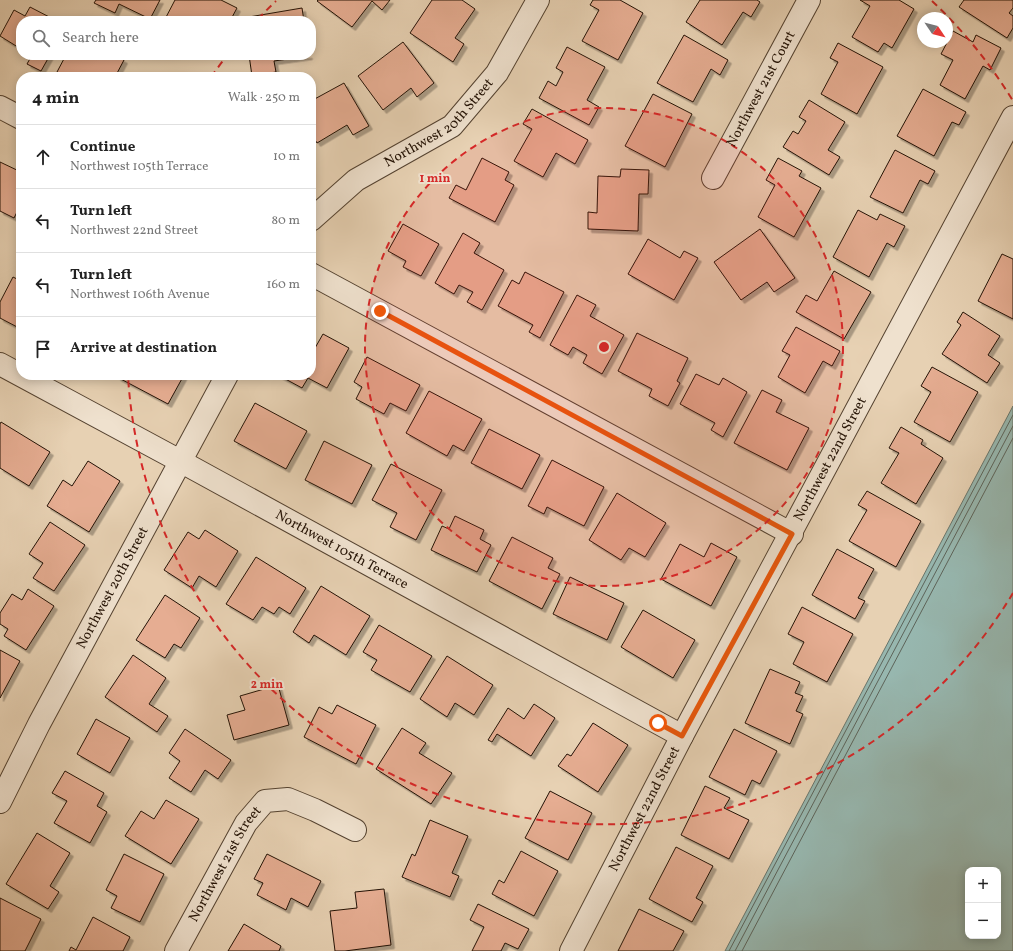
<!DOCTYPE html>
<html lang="en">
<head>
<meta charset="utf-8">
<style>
	body { margin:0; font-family:Vollkorn,serif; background:#f6f6f6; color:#222 }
	.controls { position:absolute; right:12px; bottom:12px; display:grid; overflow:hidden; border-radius:8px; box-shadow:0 2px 10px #0003 }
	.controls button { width:36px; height:36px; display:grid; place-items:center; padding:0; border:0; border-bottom:1px solid #e0e0e0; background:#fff; color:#222; font:20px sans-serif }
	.compass { position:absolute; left:917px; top:12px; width:36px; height:36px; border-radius:50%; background:#fff; box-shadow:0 2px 10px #0003; rotate:125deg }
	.stop { position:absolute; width:12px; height:12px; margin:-9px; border:3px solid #ea580c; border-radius:50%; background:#fff }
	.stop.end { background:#ea580c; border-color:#fff; box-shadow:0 1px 4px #0008 }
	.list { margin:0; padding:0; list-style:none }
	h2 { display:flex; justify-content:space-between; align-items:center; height:52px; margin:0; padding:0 16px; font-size:17px }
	h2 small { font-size:13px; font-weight:400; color:#767676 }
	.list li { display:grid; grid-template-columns:26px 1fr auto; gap:12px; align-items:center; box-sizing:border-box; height:64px; padding:0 16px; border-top:1px solid #e0e0e0 }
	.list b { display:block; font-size:15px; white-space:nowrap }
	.list p { margin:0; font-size:13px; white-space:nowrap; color:#767676 }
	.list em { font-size:13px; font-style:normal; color:#767676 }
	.icon { flex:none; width:22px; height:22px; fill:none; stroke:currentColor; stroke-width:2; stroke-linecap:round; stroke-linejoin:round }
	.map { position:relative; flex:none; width:1013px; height:951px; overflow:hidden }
	.search { position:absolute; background:#fff; box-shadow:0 2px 10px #0003; left:16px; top:16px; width:300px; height:44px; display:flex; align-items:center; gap:10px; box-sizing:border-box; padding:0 14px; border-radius:16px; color:#767676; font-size:15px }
	.panel { position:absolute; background:#fff; box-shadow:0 2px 10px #0003; left:16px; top:72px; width:300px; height:308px; border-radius:16px }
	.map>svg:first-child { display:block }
	.water { fill:#97b7af; stroke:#69756b; fill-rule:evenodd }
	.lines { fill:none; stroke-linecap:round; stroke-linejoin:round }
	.shore { stroke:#5d645a; stroke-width:1 }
	.building { fill:#e6ad92; stroke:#231205; filter:url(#shadow) }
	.minor-casing { stroke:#544230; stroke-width:24 }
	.minor { stroke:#efe1ce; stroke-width:22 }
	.route { stroke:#ea580c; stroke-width:5 }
	.ring { fill:none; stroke:#d62828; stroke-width:2; stroke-dasharray:7 5 }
	.labels { text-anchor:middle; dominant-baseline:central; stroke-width:4; stroke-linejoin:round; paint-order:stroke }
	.street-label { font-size:14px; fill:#231205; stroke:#efe1ce }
	.centre { fill:#d62828; stroke:#efe1ce; stroke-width:2 }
	.ring-label { font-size:12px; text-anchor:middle; font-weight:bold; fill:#d62828; stroke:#efe1ce; stroke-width:4; stroke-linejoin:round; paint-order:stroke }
</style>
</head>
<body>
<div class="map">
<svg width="1013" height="951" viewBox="0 0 1013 951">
	<defs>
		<filter id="shadow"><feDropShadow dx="3.5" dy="3.5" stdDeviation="0" flood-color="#0004"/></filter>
	</defs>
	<rect width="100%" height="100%" fill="#e7d1b3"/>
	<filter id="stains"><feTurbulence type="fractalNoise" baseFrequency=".005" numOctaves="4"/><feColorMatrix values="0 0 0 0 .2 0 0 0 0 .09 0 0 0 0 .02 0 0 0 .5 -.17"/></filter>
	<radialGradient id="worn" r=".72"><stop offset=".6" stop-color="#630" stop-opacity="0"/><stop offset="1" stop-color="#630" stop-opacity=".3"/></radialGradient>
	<path class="water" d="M1013,406V951H725ZM968,870H998V936H968Z"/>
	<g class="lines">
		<g class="shore">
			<polyline points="729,951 1013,415"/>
			<polyline points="735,951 1013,426"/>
			<polyline points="742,951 1013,438"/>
		</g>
	</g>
	<g class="building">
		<polygon points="96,0 160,0 150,19 119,4 115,13 94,3"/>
		<polygon points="175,0 221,0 237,8 230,21 164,21"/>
		<polygon points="318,0 390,0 382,10 372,1 352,27 317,1"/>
		<polygon points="432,0 462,0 475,9 455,38 464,44 453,62 410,33"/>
		<polygon points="593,0 620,0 643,13 618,60 582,41 599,10 590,5"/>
		<polygon points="700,0 757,0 760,2 751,17 743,12 722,45 686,22"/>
		<polygon points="860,0 899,0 914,9 892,48 884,43 878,52 852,37 870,6"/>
		<polygon points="964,0 1013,0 1013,8 1009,13 1013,16 1013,28 1007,38 959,7"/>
		<polygon points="30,7 57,21 21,21 21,49 0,36 14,10 25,16"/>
		<polygon points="302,8 304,21 244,21 243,18"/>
		<polygon points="953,31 973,42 976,35 1001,48 990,70 983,66 965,99 940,85 953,60 941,54"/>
		<polygon points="684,35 728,60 720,75 711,69 693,102 657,83"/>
		<polygon points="403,42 434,83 417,97 411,88 383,110 358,76"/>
		<polygon points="838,43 883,67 857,114 821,94 838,62 830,58"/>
		<polygon points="567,47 605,67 587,100 599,107 589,125 539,98 548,81 556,86 563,72 556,68"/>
		<polygon points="32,55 50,55 41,71 27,64"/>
		<polygon points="66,55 114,55 124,60 115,77 67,77 57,72"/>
		<polygon points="249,55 309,55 309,56 274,61 276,72 252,76"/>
		<polygon points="344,83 369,126 353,135 347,125 317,143 311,133 311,101"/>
		<polygon points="923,89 966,112 959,125 952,122 934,156 897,136"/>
		<polygon points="653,94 692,114 665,167 625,146"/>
		<polygon points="809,100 845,122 828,150 840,157 829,175 783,147 793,131 798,134 806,121 799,117"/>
		<polygon points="532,109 588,140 575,164 556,153 543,177 514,161 532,129 523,124"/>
		<polygon points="895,150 935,171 928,184 920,180 903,213 870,197"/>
		<polygon points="482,158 509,172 505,180 514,185 495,222 449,198 456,185 466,190"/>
		<polygon points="778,158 802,171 799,176 821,188 794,237 758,217 775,185 766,180"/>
		<polygon points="0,162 21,172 21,204 14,218 0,211"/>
		<polygon points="621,169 649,170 648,194 639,194 638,231 588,229 588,212 597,213 598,176 620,177"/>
		<polygon points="858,210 877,220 880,214 905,226 894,247 887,243 869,277 833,257"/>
		<polygon points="403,224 439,244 421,276 403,267 406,261 388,251"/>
		<polygon points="760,229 795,278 774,292 767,282 741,300 714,262"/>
		<polygon points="463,233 480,243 474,253 504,270 482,310 467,302 473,292 459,285 454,294 435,283"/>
		<polygon points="648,239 680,258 684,251 698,258 674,300 628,274"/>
		<polygon points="1002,254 1013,259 1013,319 978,301"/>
		<polygon points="834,271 871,292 844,339 796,312 806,295 817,301"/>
		<polygon points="525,272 564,292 540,338 529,332 533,325 498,306 512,280 519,284"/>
		<polygon points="13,277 21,281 21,329 0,318 0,302"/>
		<polygon points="577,295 596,305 590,316 624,335 602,374 583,363 587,355 573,347 568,355 550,345"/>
		<polygon points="963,312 1000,336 988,355 1000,363 987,383 942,354 961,325 957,322"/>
		<polygon points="796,327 840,351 832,366 823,361 805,393 778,377 790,355 782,351"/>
		<polygon points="637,333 688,358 677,381 680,383 668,406 649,396 652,389 618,371"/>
		<polygon points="323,334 349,348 327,388 308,378 302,388 278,375 311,375 311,346 315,348"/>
		<polygon points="367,357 420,385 406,411 390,403 384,414 356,399 362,387 354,382"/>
		<polygon points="932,367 978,392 950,442 914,422 931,392 921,386"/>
		<polygon points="696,374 719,385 723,378 747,392 723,437 711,430 715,423 680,404"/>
		<polygon points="118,375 184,375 168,404 117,377"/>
		<polygon points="762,390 782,400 776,412 809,428 787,470 734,443"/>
		<polygon points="429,391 482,419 464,451 453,445 447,456 406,433"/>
		<polygon points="255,403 307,431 286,469 234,441"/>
		<polygon points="1,422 50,452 29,486 0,468 0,424"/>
		<polygon points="901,427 923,440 921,444 943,458 916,504 881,483 899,453 889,448"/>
		<polygon points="489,429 540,455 522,489 471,463"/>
		<polygon points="324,441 372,465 352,504 305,480"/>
		<polygon points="552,460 604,487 584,526 547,507 544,514 528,506"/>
		<polygon points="88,461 120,481 89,532 47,506 63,480 72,486"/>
		<polygon points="391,464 442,490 416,540 390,527 397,513 372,500"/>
		<polygon points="867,491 921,521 896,567 849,541 867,510 858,505"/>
		<polygon points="617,493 666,523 645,557 629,548 621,560 589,540"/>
		<polygon points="455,516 484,530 480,539 491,545 477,572 431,550 442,526 449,529"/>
		<polygon points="50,522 85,545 54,591 33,578 43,563 29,554"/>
		<polygon points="205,530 238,551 216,587 199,576 192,588 164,570 188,532 199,539"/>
		<polygon points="512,537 553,558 548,568 560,574 542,609 489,581"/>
		<polygon points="711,543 737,557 711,606 661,579 680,544 704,557"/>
		<polygon points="837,549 874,569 858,598 865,601 855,619 812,595"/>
		<polygon points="256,557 306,588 290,614 279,607 274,614 262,607 253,620 226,604"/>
		<polygon points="570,577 624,603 607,640 553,614"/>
		<polygon points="321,586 370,616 346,655 314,635 309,643 293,632"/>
		<polygon points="28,589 54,606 26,650 4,636 8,629 0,624 0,613 12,594 22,600"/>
		<polygon points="165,595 200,618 181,648 174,644 165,658 136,640"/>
		<polygon points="802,607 853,634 827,682 793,664 804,642 788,634"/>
		<polygon points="643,610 695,640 673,678 621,647"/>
		<polygon points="379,625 432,656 410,692 371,670 377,660 363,652"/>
		<polygon points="0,650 20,661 0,698"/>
		<polygon points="133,655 166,678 149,704 168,716 157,732 105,697"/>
		<polygon points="447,656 493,685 474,715 455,703 447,717 420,699"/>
		<polygon points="770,669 800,682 795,693 803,696 796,711 803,714 790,744 745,723"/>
		<polygon points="278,685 289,725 234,740 227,715 245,710 240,696"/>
		<polygon points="534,704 555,718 531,756 497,734 492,742 488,740 508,708 524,719"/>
		<polygon points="337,705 376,725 356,764 304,737 319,707 332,714"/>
		<polygon points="96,719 130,738 110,773 77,754"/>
		<polygon points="593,723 628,745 598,792 558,766 567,754 571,756"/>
		<polygon points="402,728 426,743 419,753 452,773 431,804 376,769"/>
		<polygon points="185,729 231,760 218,779 205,770 191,792 169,778 180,761 169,753"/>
		<polygon points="734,729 777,751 760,784 752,780 745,795 709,777"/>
		<polygon points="65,771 104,793 97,806 107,812 90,843 54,823 67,801 52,793"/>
		<polygon points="705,786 730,798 724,808 749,820 729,859 681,835"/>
		<polygon points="550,791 592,813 568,860 525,838"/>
		<polygon points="166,800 199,819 171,864 125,836 141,811 154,819"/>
		<polygon points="430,820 468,836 452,873 459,876 450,897 402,877 412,854 415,856"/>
		<polygon points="37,833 70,853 50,886 59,892 48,909 6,884"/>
		<polygon points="676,847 713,866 696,898 703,902 692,922 649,899"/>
		<polygon points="521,851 558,871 534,916 492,894 499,880 504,883"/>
		<polygon points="124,854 164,874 140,922 111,908 117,896 106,890"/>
		<polygon points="267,854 321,881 308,907 291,898 286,910 257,895 263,883 254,879"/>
		<polygon points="384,889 391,945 345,951 335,951 330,911 357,908 355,892"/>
		<polygon points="0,898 41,919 25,951 0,951"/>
		<polygon points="478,904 529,929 518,949 505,943 501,951 472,951 484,927 470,920"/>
		<polygon points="639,909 684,931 673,951 618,951"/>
		<polygon points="93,917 130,937 123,951 69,951 71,947 76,950"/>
		<polygon points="244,924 281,946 279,951 228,951"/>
	</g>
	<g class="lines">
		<g class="minor-casing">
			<g id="minor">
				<polyline points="0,107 21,118"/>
				<path id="s1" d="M713,178L809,0"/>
				<path id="s2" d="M311,220L356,180L452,126L497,73L538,0"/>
				<polyline points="311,274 792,534"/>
				<path id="s3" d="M0,364L180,461L682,736"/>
				<path id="s4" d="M0,802L39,724L227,375"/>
				<path id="s5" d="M176,951L246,823L265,801L288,799L315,810L355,830"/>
				<path id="s6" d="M571,951L682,736L1013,117"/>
			</g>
		</g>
		<use href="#minor" class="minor"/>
	</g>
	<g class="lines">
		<polyline class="route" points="380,311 792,534 682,736 658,723"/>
	</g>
	<circle cx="604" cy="347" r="239" fill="#d62828" fill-opacity=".12"/>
	<g class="ring">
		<circle cx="604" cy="347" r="239"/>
		<path d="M1013 593A477 477 0 0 1 128 376M211 77A477 477 0 0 1 226 57M258 19A477 477 0 0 1 276 1M932 1A477 477 0 0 1 1013 101"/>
	</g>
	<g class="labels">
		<g class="street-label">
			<text stroke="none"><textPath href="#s1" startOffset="101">Northwest 21st Court</textPath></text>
			<text stroke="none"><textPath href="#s2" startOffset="162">Northwest 20th Street</textPath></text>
			<text stroke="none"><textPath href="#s6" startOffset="556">Northwest 22nd Street</textPath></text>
			<text stroke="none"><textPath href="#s3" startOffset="389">Northwest 105th Terrace</textPath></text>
			<text stroke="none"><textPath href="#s4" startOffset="242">Northwest 20th Street</textPath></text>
			<text stroke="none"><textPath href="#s6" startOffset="160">Northwest 22nd Street</textPath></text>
			<text stroke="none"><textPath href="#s5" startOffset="100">Northwest 21st Street</textPath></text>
		</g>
	</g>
	<circle cx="604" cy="347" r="6" class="centre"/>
	<g class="ring-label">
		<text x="435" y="182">1 min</text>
		<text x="267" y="688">2 min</text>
	</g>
	<rect width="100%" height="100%" filter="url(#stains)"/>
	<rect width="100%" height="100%" fill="url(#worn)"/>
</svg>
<div class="controls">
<button>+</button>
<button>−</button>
</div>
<svg class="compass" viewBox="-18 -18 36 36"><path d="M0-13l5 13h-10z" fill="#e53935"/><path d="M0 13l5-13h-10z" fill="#767676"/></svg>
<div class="stop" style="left:658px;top:723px"></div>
<div class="stop end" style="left:380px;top:311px"></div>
<div class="search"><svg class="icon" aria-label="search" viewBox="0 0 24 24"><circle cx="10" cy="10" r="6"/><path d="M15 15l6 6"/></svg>Search here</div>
<section class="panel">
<h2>4 min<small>Walk · 250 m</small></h2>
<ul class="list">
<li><svg class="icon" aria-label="ahead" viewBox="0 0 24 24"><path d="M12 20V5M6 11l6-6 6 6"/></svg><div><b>Continue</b><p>Northwest 105th Terrace</p></div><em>10 m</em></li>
<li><svg class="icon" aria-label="left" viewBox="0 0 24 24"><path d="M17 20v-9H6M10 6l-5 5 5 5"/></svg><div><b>Turn left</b><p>Northwest 22nd Street</p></div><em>80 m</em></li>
<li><svg class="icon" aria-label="left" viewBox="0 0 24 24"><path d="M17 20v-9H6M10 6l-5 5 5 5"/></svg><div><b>Turn left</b><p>Northwest 106th Avenue</p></div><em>160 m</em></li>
<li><svg class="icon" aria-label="arrive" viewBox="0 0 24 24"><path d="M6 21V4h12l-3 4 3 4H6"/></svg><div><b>Arrive at destination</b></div></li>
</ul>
</section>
</div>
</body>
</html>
